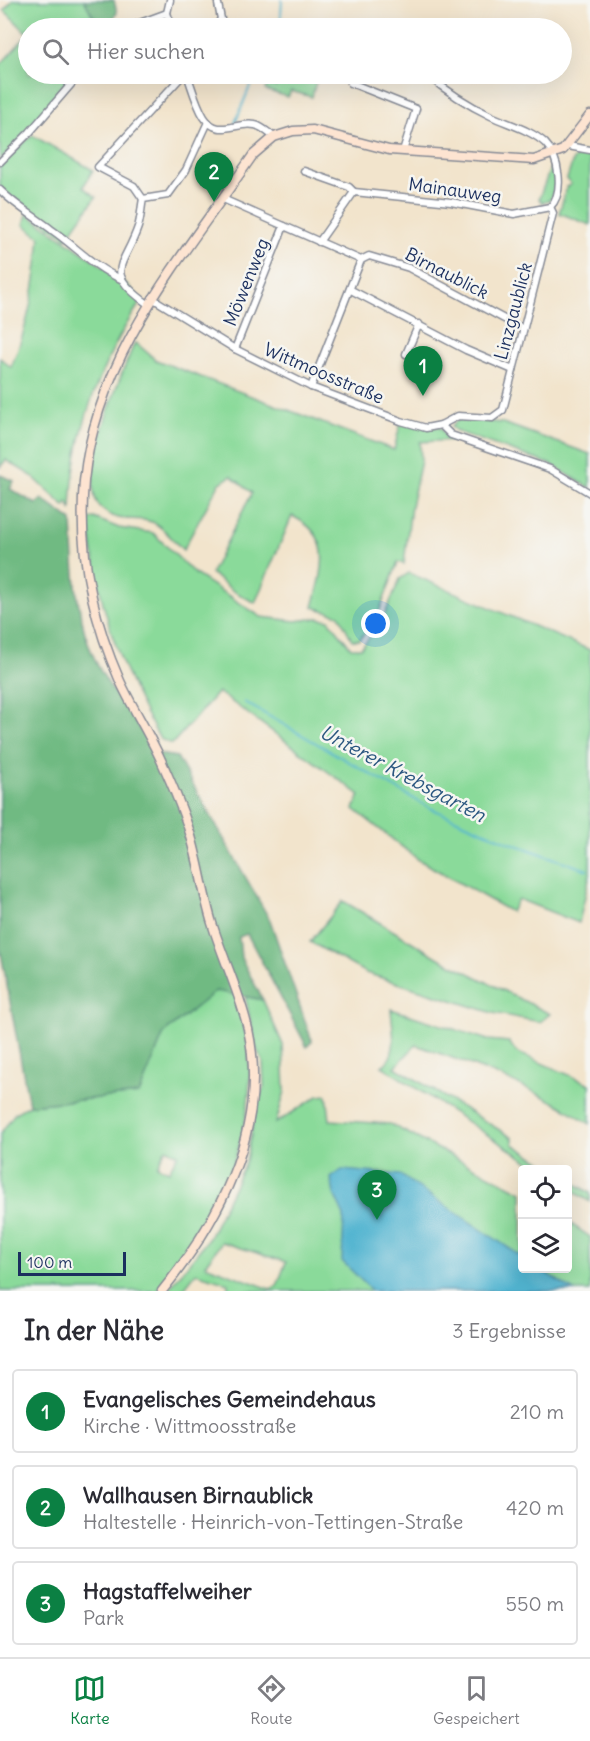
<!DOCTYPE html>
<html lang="de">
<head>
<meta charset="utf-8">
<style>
	body { margin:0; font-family:Delius,sans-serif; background:#f7f7f7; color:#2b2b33 }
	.controls { position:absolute; right:18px; bottom:18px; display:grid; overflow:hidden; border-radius:6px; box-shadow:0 6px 24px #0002 }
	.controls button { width:54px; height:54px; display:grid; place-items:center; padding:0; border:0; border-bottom:2px solid #e1e1e2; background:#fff; color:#2b2b33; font:30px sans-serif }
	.scale { position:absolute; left:18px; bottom:15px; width:108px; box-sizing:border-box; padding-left:6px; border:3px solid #1b2f5e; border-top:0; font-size:16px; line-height:21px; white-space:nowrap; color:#1b2f5e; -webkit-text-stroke:4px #f6f6f2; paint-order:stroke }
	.you { position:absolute; left:376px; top:624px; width:21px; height:21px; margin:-15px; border:4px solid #fff; border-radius:50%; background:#1a73e8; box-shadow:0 0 0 9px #1a73e833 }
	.badge { display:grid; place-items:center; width:39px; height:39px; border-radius:50%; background:#0b8043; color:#fff; font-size:20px; font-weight:700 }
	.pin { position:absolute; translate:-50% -50px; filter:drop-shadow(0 2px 3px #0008) }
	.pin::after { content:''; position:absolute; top:32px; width:21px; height:18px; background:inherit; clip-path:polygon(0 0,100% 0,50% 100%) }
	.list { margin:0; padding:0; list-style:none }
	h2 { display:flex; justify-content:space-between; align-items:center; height:78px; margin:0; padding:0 24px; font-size:26px }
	h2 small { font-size:20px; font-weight:400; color:#7c7c81 }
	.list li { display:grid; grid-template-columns:39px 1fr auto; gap:18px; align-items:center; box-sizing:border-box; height:84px; margin:0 12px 12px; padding:0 12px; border:2px solid #e1e1e2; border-radius:6px }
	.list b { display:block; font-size:22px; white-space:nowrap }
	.list p { margin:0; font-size:20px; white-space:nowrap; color:#7c7c81 }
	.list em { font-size:20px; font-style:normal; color:#7c7c81 }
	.icon { flex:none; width:33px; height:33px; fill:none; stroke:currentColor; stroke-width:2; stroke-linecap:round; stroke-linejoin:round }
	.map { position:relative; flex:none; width:590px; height:1291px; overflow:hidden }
	.search { position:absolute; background:#fff; box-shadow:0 6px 24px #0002; left:18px; right:18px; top:18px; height:66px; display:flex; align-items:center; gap:15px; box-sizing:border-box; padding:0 21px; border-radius:33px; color:#7c7c81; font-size:22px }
	.sheet { height:366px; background:#fff }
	nav { display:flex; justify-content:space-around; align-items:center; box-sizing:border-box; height:84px; border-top:2px solid #e1e1e2; background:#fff; font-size:16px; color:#7c7c81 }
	nav a { display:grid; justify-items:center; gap:3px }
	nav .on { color:#0b8043 }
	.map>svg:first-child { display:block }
	.green { fill:#8ada9a; stroke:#52847c; stroke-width:1.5; fill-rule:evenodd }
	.forest { fill:#6fba82; stroke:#457470; stroke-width:1.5 }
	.water { fill:#51b4d0; stroke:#367297; stroke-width:1.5 }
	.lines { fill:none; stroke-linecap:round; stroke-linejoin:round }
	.stream { stroke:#51b4d0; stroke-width:2 }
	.street-casing { stroke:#868a95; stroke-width:9 }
	.secondary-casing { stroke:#868a95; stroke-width:11 }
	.street { stroke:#fff; stroke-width:6 }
	.secondary { stroke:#fde4d1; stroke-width:8 }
	.labels { text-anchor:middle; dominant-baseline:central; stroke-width:5; stroke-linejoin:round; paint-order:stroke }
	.street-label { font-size:18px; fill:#1b2f5e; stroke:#f6f6f2 }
	.water-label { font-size:20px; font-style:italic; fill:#2b5780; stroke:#f6f6f2 }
</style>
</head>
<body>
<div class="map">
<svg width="590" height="1291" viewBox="0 0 590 1291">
	<rect width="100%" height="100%" fill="#f6f6f2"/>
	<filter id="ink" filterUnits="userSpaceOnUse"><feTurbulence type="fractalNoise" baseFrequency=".0167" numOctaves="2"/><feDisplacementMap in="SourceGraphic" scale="12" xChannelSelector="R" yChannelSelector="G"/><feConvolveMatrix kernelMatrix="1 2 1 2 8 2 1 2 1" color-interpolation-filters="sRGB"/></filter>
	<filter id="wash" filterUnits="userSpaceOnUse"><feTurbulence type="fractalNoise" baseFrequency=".008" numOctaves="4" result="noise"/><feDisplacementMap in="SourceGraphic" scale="24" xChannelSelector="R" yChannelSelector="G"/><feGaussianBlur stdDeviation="1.35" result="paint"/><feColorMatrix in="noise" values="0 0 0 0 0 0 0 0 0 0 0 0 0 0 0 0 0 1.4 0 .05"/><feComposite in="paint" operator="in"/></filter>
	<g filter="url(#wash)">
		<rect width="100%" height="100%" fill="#f2e4cc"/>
		<g class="green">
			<polygon points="13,0 84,0 100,28 28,28 28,74 73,74 27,132 0,160 0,65 28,34 4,10"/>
			<polygon points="273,74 318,74 312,97 291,91 288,97 265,90 267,84 276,87 280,79"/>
			<polygon points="32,135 93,170 83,187 96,197 67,238 16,203 0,187 0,166"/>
			<polygon points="582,153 590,154 590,225 559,213 567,187 571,184 567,179 573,160"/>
			<polygon points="551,166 556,182 551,199 543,203 539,199"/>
			<path d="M27,214L121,279L142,300C100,362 73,434 71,509L67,502L65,507L32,476L6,460L0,467V358L11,367C29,325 36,282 40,237L24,225Z"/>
			<path d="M135,342L156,360L394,450L401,421L441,428L444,434L455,440L420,442L421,461L411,506L404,564L398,562L376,620L359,640H352L339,615L313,607C323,570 335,536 292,516L255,603L233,591L211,573L252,493L231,476L219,484L183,550C174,542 163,526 152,522C134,516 121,524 104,511C71,488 122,373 135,342Z"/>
			<polygon points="459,419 503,423 590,454 590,488 552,465 458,432 451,427"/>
			<path d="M94,518L119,528L153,533L195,574L261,617L296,621L318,618L329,620L351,648H361L381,623L400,579L409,573L590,650V874L579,923L518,899L511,912L419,860L354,809L360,795L218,692L172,744L160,739C119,670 96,600 89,520Z"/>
			<polygon points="343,901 439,958 550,1014 540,1022 493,1013 366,973 310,942"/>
			<path d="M217,990L235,994C239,1008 243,1021 246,1034C264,1131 215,1219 157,1291H0V1134L15,1113L29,1105L138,1094L164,1033ZM166,1148L178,1154L169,1171L157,1166Z"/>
			<path d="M245,996L263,1000L283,1045L285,1091L276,1123L318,1096L327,1095L330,1120L390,1124L522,1192V1268H568V1222L590,1237V1291H228V1283L196,1273L182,1291H167L209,1238L246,1161L257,1102L264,1087L263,1062L256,1048ZM222,1242L286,1262L277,1286L270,1289L205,1265Z"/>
			<path d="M391,1009L488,1040L509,1042L516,1052L590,1084V1124C537,1088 476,1066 416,1045L395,1067L513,1138V1144L553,1169H540L382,1066C400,1055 392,1027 391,1009Z"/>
			<polygon points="568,1179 590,1193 590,1202 568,1188"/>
		</g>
		<g class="forest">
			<polygon points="84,0 114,0 117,13 106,28 100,28"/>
			<path d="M0,475L14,481L10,489L36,504L42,499L72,521C74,567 75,619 96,662C109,690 140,727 158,754L177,757L270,920L312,1041L307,1047L247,934L239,937L241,958L263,1000L216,991L164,1033L139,1094L29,1105L0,948Z"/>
		</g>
		<polygon class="water" points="342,1170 400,1175 522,1257 522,1268 540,1269 574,1291 372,1291 342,1261 344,1216 334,1194 331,1178"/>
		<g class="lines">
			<g class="stream">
				<polyline points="280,28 282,0"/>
				<polyline points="235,123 255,74"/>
				<polyline points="244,702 430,808 508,842 587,870"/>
			</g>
		</g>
	</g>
	<g filter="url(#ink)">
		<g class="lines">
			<g class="street-casing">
				<g id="street">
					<polyline points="170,0 167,13 172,28"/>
					<polyline points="332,26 350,28"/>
					<polyline points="126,28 167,13"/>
					<polyline points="215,28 221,19 218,4"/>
					<path d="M187,74C192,88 196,104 204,117C218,139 236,121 255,125C261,126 269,133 274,137"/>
					<path d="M426,74C445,90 468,105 491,116C508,124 531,130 545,143C559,157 565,192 550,207"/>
					<polyline points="351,83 416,109 403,151"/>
					<polyline points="568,146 590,150"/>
					<polyline points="0,162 30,132 80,74"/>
					<polyline points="304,171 349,187 354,192"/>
					<path d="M0,190C16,206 34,216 52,230C75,246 95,268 121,279"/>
					<polyline points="143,199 134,186 98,167 184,74"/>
					<polyline points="223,199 361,260 369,256 409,268 523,329"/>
					<polyline points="319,242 354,192 451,202 514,214 550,207"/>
					<polyline points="351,290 466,350 513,370"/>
					<polyline points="152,298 235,349 311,387 401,421 426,428 441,425 458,416 492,418 503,410 553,213 550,207"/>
					<path d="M148,304C102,271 124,268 138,227C141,218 141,208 143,199L168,195L186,170L208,122"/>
					<polyline points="235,349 284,226"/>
					<polyline points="406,354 419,324"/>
					<polyline points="311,387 361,260"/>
					<polyline points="441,425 451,435 550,469 590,493"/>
				</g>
			</g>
			<g class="secondary-casing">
				<path id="secondary" d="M162,1291C221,1218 269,1126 248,1029C240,993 223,959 212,923C203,894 199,862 190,833C182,807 171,782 160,758C148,732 132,707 120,681C92,618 78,550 84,481C97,353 183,257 253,155L274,137L293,131L313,130L389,150L534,160L563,150L590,115"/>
			</g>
			<use href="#street" class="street"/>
			<use href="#secondary" class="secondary"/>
		</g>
	</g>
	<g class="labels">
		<g class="street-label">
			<text transform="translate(455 190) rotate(8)">Mainauweg</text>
			<text transform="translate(447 273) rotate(27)">Birnaublick</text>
			<text transform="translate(246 282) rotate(-68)">Möwenweg</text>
			<text transform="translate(513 311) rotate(-75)">Linzgaublick</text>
			<text transform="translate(324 373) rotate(23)">Wittmoosstraße</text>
		</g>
		<g class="water-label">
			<text transform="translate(403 773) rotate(28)">Unterer Krebsgarten</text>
		</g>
	</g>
</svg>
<div class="controls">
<button><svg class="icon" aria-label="locate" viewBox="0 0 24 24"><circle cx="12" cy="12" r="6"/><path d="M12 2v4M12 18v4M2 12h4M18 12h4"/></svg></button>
<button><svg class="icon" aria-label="layers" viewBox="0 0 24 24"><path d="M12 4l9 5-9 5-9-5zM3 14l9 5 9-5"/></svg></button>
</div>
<div class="scale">100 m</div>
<div class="you"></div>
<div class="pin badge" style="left:423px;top:396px">1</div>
<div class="pin badge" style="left:214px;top:202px">2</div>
<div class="pin badge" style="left:377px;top:1220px">3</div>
<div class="search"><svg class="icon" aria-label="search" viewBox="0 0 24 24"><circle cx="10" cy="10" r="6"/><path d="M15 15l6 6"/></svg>Hier suchen</div>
</div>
<section class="sheet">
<h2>In der Nähe<small>3 Ergebnisse</small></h2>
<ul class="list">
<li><span class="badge">1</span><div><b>Evangelisches Gemeindehaus</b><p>Kirche · Wittmoosstraße</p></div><em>210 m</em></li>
<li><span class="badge">2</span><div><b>Wallhausen Birnaublick</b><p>Haltestelle · Heinrich-von-Tettingen-Straße</p></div><em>420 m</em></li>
<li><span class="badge">3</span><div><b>Hagstaffelweiher</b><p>Park</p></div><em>550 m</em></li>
</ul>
</section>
<nav>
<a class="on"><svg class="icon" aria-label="map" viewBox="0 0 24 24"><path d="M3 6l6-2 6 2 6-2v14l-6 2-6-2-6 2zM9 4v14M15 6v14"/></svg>Karte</a>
<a><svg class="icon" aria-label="directions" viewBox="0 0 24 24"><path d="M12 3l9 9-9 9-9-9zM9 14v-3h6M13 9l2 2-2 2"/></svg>Route</a>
<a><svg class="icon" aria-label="saved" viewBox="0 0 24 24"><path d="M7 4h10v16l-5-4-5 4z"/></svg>Gespeichert</a>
</nav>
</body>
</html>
